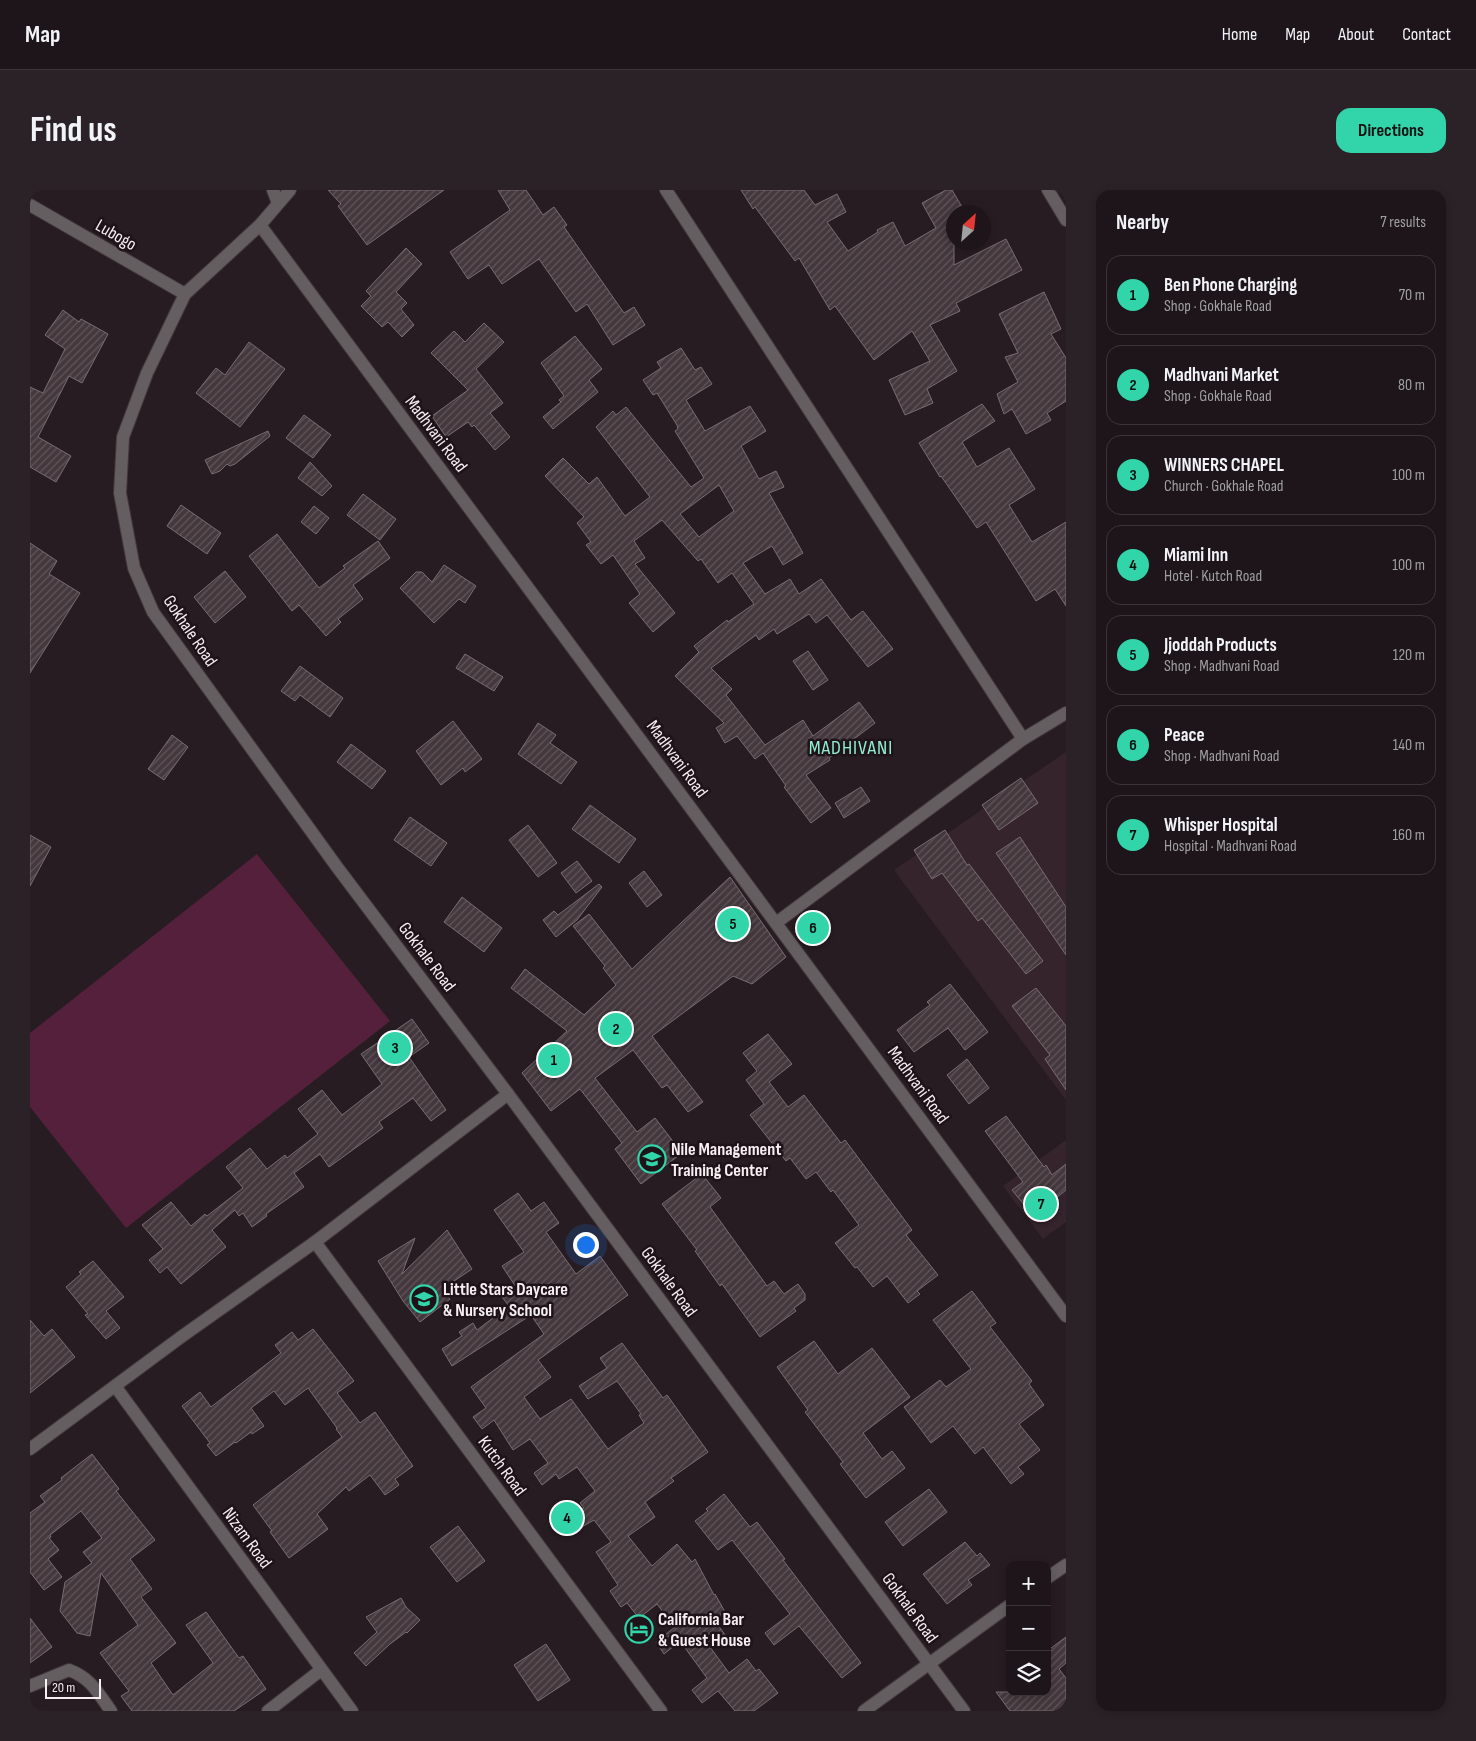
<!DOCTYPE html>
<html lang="en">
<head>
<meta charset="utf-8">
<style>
	body { margin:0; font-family:"Sofia Sans Condensed",sans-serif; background:#2a2226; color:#f1f3f6 }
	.controls { position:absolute; right:15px; bottom:15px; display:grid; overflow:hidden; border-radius:10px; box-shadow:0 2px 8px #0003 }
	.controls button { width:45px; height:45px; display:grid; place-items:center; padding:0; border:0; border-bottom:1px solid #3b3438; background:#1d1519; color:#f1f3f6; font:25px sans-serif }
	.compass { position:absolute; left:916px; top:15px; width:45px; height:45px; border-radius:50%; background:#1d1519; box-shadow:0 2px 8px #0003; rotate:27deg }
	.scale { position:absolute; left:15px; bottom:12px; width:56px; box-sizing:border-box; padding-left:5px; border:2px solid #f6eef1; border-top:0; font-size:14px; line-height:18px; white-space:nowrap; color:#f6eef1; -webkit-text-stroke:4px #1d1318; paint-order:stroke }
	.you { position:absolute; left:555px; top:1054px; width:18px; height:18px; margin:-12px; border:4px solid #fff; border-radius:50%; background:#1a73e8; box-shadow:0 0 0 8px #1a73e833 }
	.badge { display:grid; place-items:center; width:32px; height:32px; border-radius:50%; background:#32d4a9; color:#111; font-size:16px; font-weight:700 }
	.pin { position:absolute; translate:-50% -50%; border:2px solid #fff; box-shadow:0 1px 5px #0006 }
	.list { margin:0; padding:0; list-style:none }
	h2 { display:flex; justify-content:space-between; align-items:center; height:65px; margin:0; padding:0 20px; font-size:21px }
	h2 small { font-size:16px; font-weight:400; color:#a09fa2 }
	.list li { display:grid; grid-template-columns:32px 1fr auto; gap:15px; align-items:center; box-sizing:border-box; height:80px; margin:0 10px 10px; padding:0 10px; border:1px solid #3b3438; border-radius:15px }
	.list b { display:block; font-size:19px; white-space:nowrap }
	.list p { margin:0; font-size:16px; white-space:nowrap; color:#a09fa2 }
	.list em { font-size:16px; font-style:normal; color:#a09fa2 }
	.icon { flex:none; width:28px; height:28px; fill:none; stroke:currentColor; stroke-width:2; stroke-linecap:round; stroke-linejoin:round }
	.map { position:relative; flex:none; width:1036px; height:1521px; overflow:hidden; border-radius:15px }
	header { display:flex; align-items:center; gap:30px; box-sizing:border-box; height:70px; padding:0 25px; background:#1d1519; border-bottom:1px solid #3b3438 }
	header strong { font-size:24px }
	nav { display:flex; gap:28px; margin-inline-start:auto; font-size:18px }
	.intro { display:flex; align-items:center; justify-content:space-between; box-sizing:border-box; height:120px; padding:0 30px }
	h1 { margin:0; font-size:35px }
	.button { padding:12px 22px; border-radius:15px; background:#32d4a9; color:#111; font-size:18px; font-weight:700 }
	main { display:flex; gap:30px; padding:0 30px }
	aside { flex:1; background:#1d1519; border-radius:15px; box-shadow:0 2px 8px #0003 }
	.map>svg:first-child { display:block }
	.built { fill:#35242c }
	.garden { fill:#54203c }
	.building { fill:url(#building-hatch); stroke:#7a6c72; fill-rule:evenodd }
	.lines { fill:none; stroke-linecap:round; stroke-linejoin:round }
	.minor-casing { stroke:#44393e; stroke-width:14 }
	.minor { stroke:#645e61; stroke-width:12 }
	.labels { text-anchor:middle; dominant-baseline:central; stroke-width:5; stroke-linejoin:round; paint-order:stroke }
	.street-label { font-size:18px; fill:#f6eef1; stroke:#1d1318 }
	.poi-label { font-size:18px; font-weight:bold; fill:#f6eef1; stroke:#1d1318; text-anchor:start }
	.quarter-label { font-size:20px; letter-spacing:1px; fill:#92efcf; stroke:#1d1318 }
</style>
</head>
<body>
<header>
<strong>Map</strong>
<nav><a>Home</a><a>Map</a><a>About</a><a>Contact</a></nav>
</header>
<div class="intro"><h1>Find us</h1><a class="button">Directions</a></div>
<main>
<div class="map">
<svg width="1036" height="1521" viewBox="0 0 1036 1521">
	<defs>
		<pattern id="building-hatch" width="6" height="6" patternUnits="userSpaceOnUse" patternTransform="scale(1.25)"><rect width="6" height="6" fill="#44383d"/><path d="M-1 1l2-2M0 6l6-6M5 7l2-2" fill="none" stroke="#60555a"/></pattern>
	</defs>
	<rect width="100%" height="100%" fill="#271c21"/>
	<g class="built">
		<polygon points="1036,562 1036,910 864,680"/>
		<polygon points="1036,950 1036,1032 1013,1049 973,996"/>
	</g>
	<polygon class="garden" points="227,664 360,831 96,1038 0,917 0,843"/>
	<g class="building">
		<polygon points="298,0 414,0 337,55 308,16 311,14"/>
		<polygon points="468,0 496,0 513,25 524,17 537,35 534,37 594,123 604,117 615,135 583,155 557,114 546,122 509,69 472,94 459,75 438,89 420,62 480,20"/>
		<polygon points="711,0 774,0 785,15 807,4 816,22 797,32 818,61 848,42 847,40 863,32 875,56 906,38 892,13 916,0 922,0 935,22 924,22 924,75 976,49 992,80 926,113 930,121 900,135 927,181 897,199 903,213 875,225 859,190 900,171 882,141 844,170 805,116 800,120 769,68 765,71 725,17 723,19"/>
		<polygon points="376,58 392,74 366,102 377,113 371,119 384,135 372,147 358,132 352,137 331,116 341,106 336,101"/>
		<polygon points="1014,102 1031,139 1021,144 1036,168 1036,211 1017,223 1021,230 996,244 982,219 974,224 967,204 988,192 975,167 988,163 969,124"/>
		<polygon points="33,120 49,132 51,129 78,144 52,193 39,186 8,247 41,266 26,292 0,277 0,197 13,203 35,159 15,145"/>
		<polygon points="454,133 474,152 446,179 473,213 460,223 480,247 465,260 444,235 442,237 438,232 416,247 402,226 438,200 401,163 424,141 435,152"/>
		<polygon points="545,146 572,179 559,190 568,202 523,239 513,227 531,212 529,210 534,206 511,173"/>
		<polygon points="219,152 255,179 210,237 166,203 186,178 195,185"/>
		<path d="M651,158L665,180L671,177L682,194L656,210L675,241L720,216L736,241L711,256L729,289L746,281L754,297L739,303L773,363L753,375L742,356L713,373L735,404L760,389L769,404L791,389L821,430L833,421L863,459L838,477L797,425L786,433L779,424L747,444L744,439L729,450L726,445L681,478L702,499L696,505L735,555L773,530L783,546L829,512L845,533L799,568L800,570L776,585L801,618L781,633L754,597L756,596L733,563L725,569L707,546L695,553L686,538L694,533L645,486L669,462L664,456L697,430L698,432L724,414L702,383L688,393L671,369L668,371L632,330L604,351L615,368L605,374L645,423L623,442L599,413L610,404L583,365L571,374L556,355L561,352L547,333L554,327L515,286L533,268L559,294L567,287L595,326L620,307L566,237L583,221L586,225L596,217L661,297L674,288L645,241L648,239L647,235L627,203L623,205L613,190L631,178L627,172ZM689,295L704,321L669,347L650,324Z"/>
		<polygon points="952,214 965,231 932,252 947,277 979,258 1005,299 979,315 1002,352 1036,332 1036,416 1025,399 1006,411 956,332 947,338 911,286 910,287 889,253"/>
		<polygon points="274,225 301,245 283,268 256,248"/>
		<polygon points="238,241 240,246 205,274 200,276 197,274 190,281 182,284 175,270"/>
		<polygon points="280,272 302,296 292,306 268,288"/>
		<polygon points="333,304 366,329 350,350 317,325"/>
		<polygon points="151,315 191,343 177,364 137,336"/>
		<polygon points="284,316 299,328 286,344 271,332"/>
		<polygon points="247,344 289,398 315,378 313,376 348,351 360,368 323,395 333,409 308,429 311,432 296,446 269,415 262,421 219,366"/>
		<polygon points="0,353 27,371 19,384 50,403 0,483"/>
		<polygon points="414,375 446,396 435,413 429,409 404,433 370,398 386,382 392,382 402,392"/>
		<polygon points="195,381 216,407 185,433 164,407"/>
		<polygon points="778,461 798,490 783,500 763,471"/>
		<polygon points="435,464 473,487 464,501 426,478"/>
		<polygon points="270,476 313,508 300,527 270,505 265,511 251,501"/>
		<polygon points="423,531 452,569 435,582 433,578 411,595 386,561"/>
		<polygon points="508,533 526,545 520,553 547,572 531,594 488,564"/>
		<polygon points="142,545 158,557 134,590 118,579"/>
		<polygon points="321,554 356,581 342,599 307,572"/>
		<polygon points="991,588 1008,613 969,640 952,615"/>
		<polygon points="831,597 840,611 814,628 805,613"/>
		<polygon points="560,615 606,649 589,673 542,639"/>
		<polygon points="380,627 417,653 401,676 364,650"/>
		<polygon points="498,635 527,673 508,687 479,650"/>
		<polygon points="915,640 937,675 939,674 1013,771 996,784 952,728 948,731 912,683 902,689 884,660"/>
		<polygon points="0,645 21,657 0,696"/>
		<polygon points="990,647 1036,717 1036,765 966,663"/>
		<polygon points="547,671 562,691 546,703 531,683"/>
		<polygon points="614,681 632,705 617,717 599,693"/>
		<polygon points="700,687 756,767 722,794 703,786 622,846 673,912 658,922 637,895 632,898 603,860 565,888 607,942 625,928 652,963 611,994 585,959 592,953 550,899 521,921 492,883 537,841 481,798 495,779 554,825 586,795 573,778 575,776 543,736 559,724 602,779"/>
		<polygon points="569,694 572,697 547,730 526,747 513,730 524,721 528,725"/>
		<polygon points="432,707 472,738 454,762 414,732"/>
		<polygon points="920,794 958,842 935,860 918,838 884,862 867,840 900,815 897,812"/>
		<polygon points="1006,798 1036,836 1036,900 1015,869 1020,865 982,816"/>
		<polygon points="382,829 399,853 379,867 416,920 401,931 383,908 349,932 353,938 299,977 290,964 264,983 274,997 236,1024 237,1026 222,1037 213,1023 209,1026 205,1020 182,1040 196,1057 151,1094 137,1077 130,1083 119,1070 133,1059 112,1035 141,1012 161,1036 175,1024 177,1026 213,998 196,977 220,958 237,979 255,965 257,968 288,944 268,919 292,900 312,925 352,894 331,864"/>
		<polygon points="738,844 762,874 739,892 758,917 774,905 811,953 815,950 882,1040 876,1045 908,1085 887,1101 890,1104 878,1113 857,1086 843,1097 827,1077 825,1078 805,1053 829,1035 803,1000 801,1002 786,982 776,989 760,968 756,971 720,925 734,914 716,890 727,881 713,863"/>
		<polygon points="937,869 959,898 939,914 917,885"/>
		<polygon points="976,926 1014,977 1016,975 1022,985 1036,974 1036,1000 1021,1012 1021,1017 1009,1025 1000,1014 996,1017 982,1000 993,992 955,941"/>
		<polygon points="672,984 691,1008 680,1017 737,1096 744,1091 754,1104 768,1094 775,1104 775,1110 764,1118 766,1121 730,1147 692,1094 690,1096 665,1061 667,1060 632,1014"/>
		<polygon points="488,1003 501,1021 514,1012 529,1033 516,1042 546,1084 570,1066 598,1105 508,1170 521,1187 494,1207 510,1229 541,1209 578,1259 614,1233 609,1225 611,1224 587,1191 558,1209 549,1196 577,1178 570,1168 592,1153 633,1208 637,1205 678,1262 641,1288 644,1291 615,1312 625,1327 598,1346 622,1376 647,1354 662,1372 665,1369 684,1405 685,1404 699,1429 687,1434 696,1446 680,1457 699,1483 717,1469 726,1481 729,1479 748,1503 724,1521 705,1521 688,1501 672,1513 662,1500 677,1488 650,1451 634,1464 626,1452 645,1437 627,1414 609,1428 597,1413 591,1417 580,1401 588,1395 566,1362 581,1352 564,1330 545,1341 537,1328 554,1318 550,1313 565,1301 547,1277 529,1289 526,1284 512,1295 504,1283 518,1273 500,1249 483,1260 464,1230 452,1239 443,1227 456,1218 441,1197 514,1144 501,1125 422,1176 412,1159 432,1146 429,1142 443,1133 447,1140 479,1116 472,1107 486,1097 472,1076 494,1062 464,1020"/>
		<polygon points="417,1040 442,1079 412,1099 420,1109 390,1132 373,1111 348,1071 385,1048 372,1084"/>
		<polygon points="63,1071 94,1107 76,1121 90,1138 76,1149 55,1125 58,1124 36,1097 51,1084 49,1082"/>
		<polygon points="942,1101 966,1133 960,1137 1002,1191 999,1194 1014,1215 989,1234 1010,1260 988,1277 994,1284 981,1294 953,1257 945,1264 923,1236 901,1253 874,1217 910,1190 916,1197 941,1179 903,1130"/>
		<polygon points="0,1130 14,1146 22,1139 45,1167 0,1203"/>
		<polygon points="283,1139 324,1191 307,1203 330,1233 345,1222 383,1276 365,1289 369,1295 355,1305 340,1285 319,1301 316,1297 287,1324 298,1339 259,1368 240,1342 242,1341 223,1315 312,1247 306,1239 307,1238 278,1198 255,1215 244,1201 221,1218 234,1236 222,1244 221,1242 206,1253 205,1252 186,1266 177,1255 180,1253 152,1216 170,1202 181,1217 251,1163 245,1155 262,1142 268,1150"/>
		<polygon points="784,1151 808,1184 842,1158 880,1207 833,1243 852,1269 862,1261 875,1278 836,1308 810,1274 813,1272 775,1222 778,1220 747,1177"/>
		<polygon points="62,1264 89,1299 86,1301 125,1350 100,1369 122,1399 111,1407 146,1453 121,1473 143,1505 183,1473 156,1435 176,1422 209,1468 213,1466 236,1499 204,1521 102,1521 91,1506 99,1501 70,1463 108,1435 71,1383 60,1446 47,1443 30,1421 35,1392 62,1373 53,1362 72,1348 51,1321 20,1345 21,1347 19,1348 29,1360 18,1369 32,1387 14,1400 0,1382 0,1323 15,1312 10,1306 32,1290 31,1288"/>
		<polygon points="899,1299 917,1322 873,1356 855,1332"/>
		<polygon points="694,1304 720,1337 727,1332 755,1369 753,1370 831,1473 812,1488 769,1436 744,1455 735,1443 760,1424 702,1350 688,1360 665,1331 678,1321 676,1319"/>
		<polygon points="428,1336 455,1371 427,1392 400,1357"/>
		<polygon points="935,1352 947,1366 950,1363 960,1375 938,1390 942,1395 917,1414 893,1384"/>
		<polygon points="371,1408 376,1417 390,1430 377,1443 376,1442 360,1454 336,1476 324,1463 347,1442 336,1427"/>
		<polygon points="0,1428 22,1457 0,1473"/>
		<polygon points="1036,1447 1036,1473 1029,1479 1036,1488 1036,1521 980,1521 966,1502 1017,1502 1017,1461"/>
		<polygon points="516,1454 540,1490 508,1511 484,1475"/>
	</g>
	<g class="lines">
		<g class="minor-casing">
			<g id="minor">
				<polyline points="243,0 248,13"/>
				<polyline points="260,0 230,35 155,104 117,183 93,247 90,303 104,378 123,422 307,677 478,904 934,1521"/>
				<polyline points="636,0 993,549"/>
				<polyline points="1018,0 1036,30"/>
				<polyline points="0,15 155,104"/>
				<polyline points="230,35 1036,1126"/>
				<polyline points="746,733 993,549 1036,523"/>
				<polyline points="285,1052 631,1521"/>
				<polyline points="85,1196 322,1521"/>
				<polyline points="0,1259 151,1147 285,1052 478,904"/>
				<polyline points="1017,1388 1036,1375"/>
				<path d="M0,1496L39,1480C61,1488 68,1503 81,1521"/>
				<polyline points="238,1521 291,1480"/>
				<polyline points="834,1521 980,1415"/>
			</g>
		</g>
		<use href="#minor" class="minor"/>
	</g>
	<defs>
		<g id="university-ring" transform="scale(1.4375)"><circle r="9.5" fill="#1d1318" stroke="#32d4a9" stroke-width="1.5"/><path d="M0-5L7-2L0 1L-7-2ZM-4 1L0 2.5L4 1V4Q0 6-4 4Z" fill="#32d4a9"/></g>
		<g id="school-ring" transform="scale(1.4375)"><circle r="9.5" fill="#1d1318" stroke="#32d4a9" stroke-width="1.5"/><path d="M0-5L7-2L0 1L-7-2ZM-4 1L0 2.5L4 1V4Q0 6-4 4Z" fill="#32d4a9"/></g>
		<g id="hotel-ring" transform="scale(1.4375)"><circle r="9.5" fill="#1d1318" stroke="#32d4a9" stroke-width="1.5"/><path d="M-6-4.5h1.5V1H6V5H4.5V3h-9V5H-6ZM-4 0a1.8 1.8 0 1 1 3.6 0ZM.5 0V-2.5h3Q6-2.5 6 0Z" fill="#32d4a9"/></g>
	</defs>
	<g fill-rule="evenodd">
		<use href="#university-ring" x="622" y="969"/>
		<use href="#school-ring" x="394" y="1109"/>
		<use href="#hotel-ring" x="609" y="1439"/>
	</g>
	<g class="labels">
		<g class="street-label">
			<text transform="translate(86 45) rotate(30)">Lubogo</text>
			<text transform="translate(406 244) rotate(53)">Madhvani Road</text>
			<text transform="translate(160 441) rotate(56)">Gokhale Road</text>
			<text transform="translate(647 569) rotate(54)">Madhvani Road</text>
			<text transform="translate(397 767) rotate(53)">Gokhale Road</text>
			<text transform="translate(888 895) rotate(54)">Madhvani Road</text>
			<text transform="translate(639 1092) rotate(54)">Gokhale Road</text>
			<text transform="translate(472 1276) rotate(54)">Kutch Road</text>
			<text transform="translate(217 1348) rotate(54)">Nizam Road</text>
			<text transform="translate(880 1418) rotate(54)">Gokhale Road</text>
		</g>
		<g class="poi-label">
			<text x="641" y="959">Nile Management<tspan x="641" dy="21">Training Center</tspan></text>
			<text x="413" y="1099">Little Stars Daycare<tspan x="413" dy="21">&amp; Nursery School</tspan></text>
			<text x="628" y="1429">California Bar<tspan x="628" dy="21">&amp; Guest House</tspan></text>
		</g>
		<g class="quarter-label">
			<text x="821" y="558">MADHIVANI</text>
		</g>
	</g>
</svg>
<div class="controls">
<button>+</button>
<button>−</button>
<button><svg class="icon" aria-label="layers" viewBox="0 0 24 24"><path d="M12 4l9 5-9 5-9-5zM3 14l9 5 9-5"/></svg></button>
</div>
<svg class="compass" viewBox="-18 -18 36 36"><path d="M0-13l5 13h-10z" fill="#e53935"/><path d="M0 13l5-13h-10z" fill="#a09fa2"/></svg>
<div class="scale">20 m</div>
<div class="you"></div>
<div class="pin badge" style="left:524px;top:870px">1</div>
<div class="pin badge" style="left:586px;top:839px">2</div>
<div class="pin badge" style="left:365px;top:858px">3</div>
<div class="pin badge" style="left:537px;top:1328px">4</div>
<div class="pin badge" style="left:703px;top:734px">5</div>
<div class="pin badge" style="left:783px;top:738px">6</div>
<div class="pin badge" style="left:1011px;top:1014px">7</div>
</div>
<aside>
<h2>Nearby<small>7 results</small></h2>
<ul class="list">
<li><span class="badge">1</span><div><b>Ben Phone Charging</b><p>Shop · Gokhale Road</p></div><em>70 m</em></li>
<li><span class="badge">2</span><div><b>Madhvani Market</b><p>Shop · Gokhale Road</p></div><em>80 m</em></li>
<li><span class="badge">3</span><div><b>WINNERS CHAPEL</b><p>Church · Gokhale Road</p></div><em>100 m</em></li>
<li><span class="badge">4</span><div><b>Miami Inn</b><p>Hotel · Kutch Road</p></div><em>100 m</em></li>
<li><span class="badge">5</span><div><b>Jjoddah Products</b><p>Shop · Madhvani Road</p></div><em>120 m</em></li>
<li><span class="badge">6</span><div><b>Peace</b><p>Shop · Madhvani Road</p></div><em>140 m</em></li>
<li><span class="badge">7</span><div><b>Whisper Hospital</b><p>Hospital · Madhvani Road</p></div><em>160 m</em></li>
</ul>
</aside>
</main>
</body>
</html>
